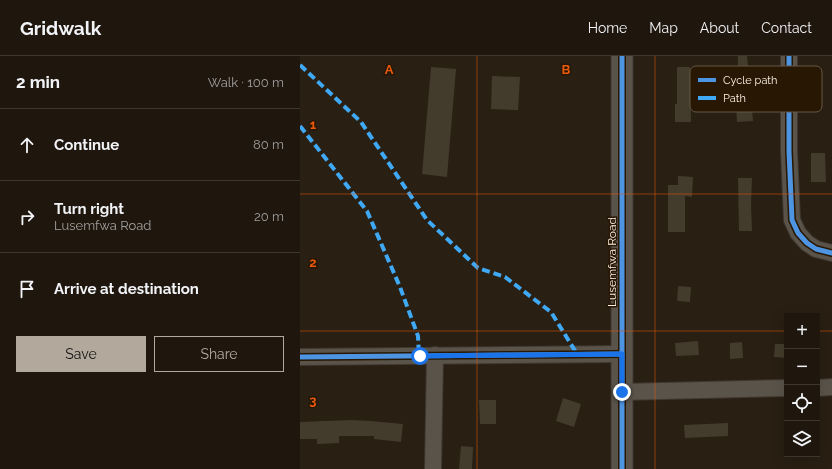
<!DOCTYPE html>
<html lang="en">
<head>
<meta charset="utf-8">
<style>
	body { margin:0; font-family:Raleway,sans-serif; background:#2c241c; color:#f1f3f6 }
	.controls { position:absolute; right:12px; bottom:12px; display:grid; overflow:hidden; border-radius:0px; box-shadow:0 4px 16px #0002 }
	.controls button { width:36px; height:36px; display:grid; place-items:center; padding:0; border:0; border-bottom:1px solid #3c362e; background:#1f170e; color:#f1f3f6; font:20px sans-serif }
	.stop { position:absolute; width:12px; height:12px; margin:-9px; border:3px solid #1a73e8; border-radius:50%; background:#fff }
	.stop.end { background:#1a73e8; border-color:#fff; box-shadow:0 1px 4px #0008 }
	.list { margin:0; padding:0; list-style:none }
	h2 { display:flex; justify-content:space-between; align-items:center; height:52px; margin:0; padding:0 16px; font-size:17px }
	h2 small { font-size:13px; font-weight:400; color:#a19f9e }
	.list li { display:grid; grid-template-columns:26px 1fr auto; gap:12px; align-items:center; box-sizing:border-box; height:72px; padding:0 16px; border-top:1px solid #3c362e }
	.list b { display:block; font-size:15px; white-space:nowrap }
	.list p { margin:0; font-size:13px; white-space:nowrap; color:#a19f9e }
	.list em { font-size:13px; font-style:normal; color:#a19f9e }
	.actions { display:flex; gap:8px; padding:12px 16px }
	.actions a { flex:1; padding:9px 0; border:1px solid #b3a89c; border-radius:0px; text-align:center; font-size:14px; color:#b3a89c }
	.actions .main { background:#b3a89c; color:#111 }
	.icon { flex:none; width:22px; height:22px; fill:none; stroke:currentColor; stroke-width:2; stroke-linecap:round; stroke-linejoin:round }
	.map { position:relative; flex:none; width:532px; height:413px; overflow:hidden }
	header { display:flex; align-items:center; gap:24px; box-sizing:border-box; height:56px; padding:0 20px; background:#1f170e; border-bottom:1px solid #3c362e }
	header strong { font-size:19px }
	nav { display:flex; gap:22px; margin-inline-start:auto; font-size:14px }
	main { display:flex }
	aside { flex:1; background:#1f170e }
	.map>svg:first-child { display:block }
	.building { fill:#433c2c }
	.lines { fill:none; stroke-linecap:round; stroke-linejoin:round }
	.minor-casing { stroke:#3f3830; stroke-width:18 }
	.tertiary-casing { stroke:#3f3830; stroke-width:23 }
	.minor { stroke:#5a534a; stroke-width:16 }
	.tertiary { stroke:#5a534a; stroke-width:21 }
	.quiet { stroke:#3fa9f5; stroke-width:4; stroke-dasharray:8 4; stroke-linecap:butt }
	.cycleway-casing { stroke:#271703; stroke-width:8 }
	.cycleway { stroke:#4d94e3; stroke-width:5 }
	.route { stroke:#1a73e8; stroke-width:5 }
	.grid { fill:none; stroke:#e8590c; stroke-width:1; stroke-opacity:0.55 }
	.labels { text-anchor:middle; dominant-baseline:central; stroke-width:3; stroke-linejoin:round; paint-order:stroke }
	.street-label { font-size:12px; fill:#fdf2e5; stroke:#271703 }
	.key { fill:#271703; stroke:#675947; stroke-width:1 }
	.key-label { font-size:11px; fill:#fdf2e5 }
	.grid-label { font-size:13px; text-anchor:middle; font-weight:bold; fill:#e8590c; stroke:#271703; stroke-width:3; stroke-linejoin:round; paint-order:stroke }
</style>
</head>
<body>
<header>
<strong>Gridwalk</strong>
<nav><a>Home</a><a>Map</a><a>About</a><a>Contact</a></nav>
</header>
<main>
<aside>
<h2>2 min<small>Walk · 100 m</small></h2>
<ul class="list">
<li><svg class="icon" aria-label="ahead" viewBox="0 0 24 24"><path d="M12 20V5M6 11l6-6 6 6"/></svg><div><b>Continue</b></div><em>80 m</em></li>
<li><svg class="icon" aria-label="right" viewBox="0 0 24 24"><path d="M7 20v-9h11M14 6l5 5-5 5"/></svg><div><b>Turn right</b><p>Lusemfwa Road</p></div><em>20 m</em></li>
<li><svg class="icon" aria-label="arrive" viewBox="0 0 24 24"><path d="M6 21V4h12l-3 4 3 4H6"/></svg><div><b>Arrive at destination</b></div></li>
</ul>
<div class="actions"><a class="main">Save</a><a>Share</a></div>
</aside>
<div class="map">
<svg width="532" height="413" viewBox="0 0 532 413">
	<rect width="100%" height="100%" fill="#291f13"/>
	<g class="building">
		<polygon points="438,0 447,0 448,10 462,11 462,30 450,29 453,65 437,66 436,48 437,48"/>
		<polygon points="131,11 156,13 147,121 122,118"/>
		<polygon points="377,11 390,11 391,66 375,66 375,48 377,48"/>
		<polygon points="192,20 220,21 218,54 191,53"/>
		<polygon points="511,97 525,97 526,126 511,126"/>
		<polygon points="378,120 393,121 392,141 385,140 385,176 368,176 368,129 378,129"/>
		<polygon points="438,122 452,122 451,148 452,175 439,175"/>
		<polygon points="378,230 391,231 390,246 377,245"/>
		<polygon points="398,285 399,299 376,300 375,287"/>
		<polygon points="442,286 443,302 430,303 430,287"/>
		<polygon points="475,288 487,288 487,302 474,301"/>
		<polygon points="263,342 281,348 274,371 256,365"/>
		<polygon points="179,344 196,344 196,368 180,368"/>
		<polygon points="51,364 71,365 103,368 101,386 74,383 74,380 39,380 39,387 17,388 17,383 0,383 0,366"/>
		<polygon points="428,367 428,380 385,382 384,369"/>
		<polygon points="161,390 173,391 172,413 159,413"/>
	</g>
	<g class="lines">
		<g class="minor-casing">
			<g id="minor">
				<polyline points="489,0 489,95 492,164 498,177 507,187 516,193 532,197"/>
				<polyline points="0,301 322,298"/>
				<polyline points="517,332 532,331"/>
				<polyline points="322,336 487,332"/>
				<polyline points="133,413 135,299"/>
			</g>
		</g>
		<g class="tertiary-casing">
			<polyline id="tertiary" points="322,413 322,0"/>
		</g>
		<use href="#minor" class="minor"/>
		<use href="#tertiary" class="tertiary"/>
		<g class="quiet">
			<polyline points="0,9 61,66 127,164 178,212 205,221 251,256 277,298"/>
			<polyline points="0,70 67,155 100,231 118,280 119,300"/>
		</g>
		<g class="cycleway-casing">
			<g id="cycleway">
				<polyline points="489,0 489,95 492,164 498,177 507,187 516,193 532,197"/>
				<polyline points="0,301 322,298"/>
				<polyline points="322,413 322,0"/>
			</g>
		</g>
		<use href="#cycleway" class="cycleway"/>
	</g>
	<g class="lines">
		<polyline class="route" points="120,300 322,298 322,336"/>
	</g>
	<path class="grid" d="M177,0V413M355,0V413M0,138H532M0,275H487M517,275H532"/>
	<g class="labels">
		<g class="street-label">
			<text transform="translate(312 206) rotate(-90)">Lusemfwa Road</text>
		</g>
	</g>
	<rect x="390" y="10" width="132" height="46" rx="6" class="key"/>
	<rect x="398" y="22" width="18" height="4" fill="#4d94e3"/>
	<rect x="398" y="40" width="18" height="4" fill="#3fa9f5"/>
	<g class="key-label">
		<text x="423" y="28">Cycle path</text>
		<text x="423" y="46">Path</text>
	</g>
	<g class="grid-label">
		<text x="89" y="18">A</text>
		<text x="266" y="18">B</text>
		<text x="13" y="73">1</text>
		<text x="13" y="211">2</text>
		<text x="13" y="349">3</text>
	</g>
</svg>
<div class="controls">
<button>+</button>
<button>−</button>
<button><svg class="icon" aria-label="locate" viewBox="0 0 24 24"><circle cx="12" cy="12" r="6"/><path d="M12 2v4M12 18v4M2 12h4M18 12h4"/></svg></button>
<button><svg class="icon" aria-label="layers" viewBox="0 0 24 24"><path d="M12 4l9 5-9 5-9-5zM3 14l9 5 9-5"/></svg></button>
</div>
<div class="stop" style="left:120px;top:300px"></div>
<div class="stop end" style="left:322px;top:336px"></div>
</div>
</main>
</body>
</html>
